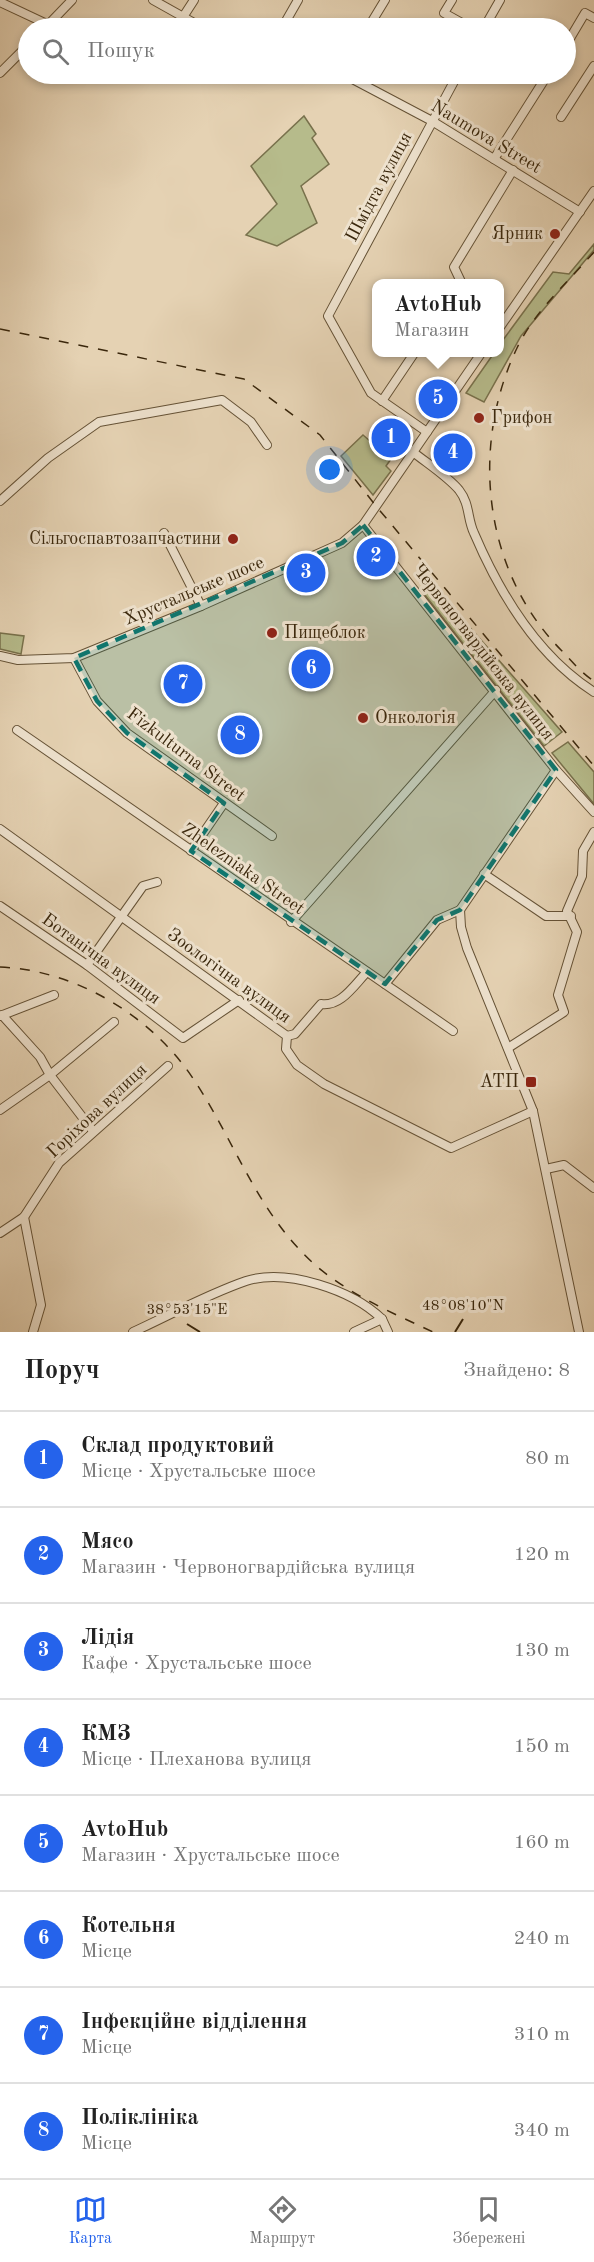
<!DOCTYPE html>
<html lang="uk">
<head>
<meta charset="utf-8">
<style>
	body { margin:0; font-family:"Old Standard TT",serif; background:#f2f2f2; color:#222 }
	.you { position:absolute; left:330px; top:470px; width:21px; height:21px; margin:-15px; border:4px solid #fff; border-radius:50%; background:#1a73e8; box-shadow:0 0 0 9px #1a73e833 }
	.badge { display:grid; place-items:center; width:39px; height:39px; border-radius:50%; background:#2563eb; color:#fff; font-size:20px; font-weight:700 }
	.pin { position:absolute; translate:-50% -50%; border:3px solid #fff; box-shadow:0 2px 6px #0006 }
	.popup { position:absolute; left:372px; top:279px; width:132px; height:78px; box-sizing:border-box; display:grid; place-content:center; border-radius:12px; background:#fff; filter:drop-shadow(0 2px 4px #0005); font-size:20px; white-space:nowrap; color:#767676 }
	.popup b { font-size:22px; color:#222 }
	.popup::after { content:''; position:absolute; left:50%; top:100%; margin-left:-12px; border:12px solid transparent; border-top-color:#fff }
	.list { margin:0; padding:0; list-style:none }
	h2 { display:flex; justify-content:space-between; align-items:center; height:78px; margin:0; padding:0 24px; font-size:26px }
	h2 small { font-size:20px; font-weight:400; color:#767676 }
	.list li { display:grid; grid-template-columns:39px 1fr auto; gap:18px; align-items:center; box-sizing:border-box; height:96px; padding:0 24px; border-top:2px solid #e0e0e0 }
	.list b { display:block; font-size:22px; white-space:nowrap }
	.list p { margin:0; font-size:20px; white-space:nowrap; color:#767676 }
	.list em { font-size:20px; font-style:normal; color:#767676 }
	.icon { flex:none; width:33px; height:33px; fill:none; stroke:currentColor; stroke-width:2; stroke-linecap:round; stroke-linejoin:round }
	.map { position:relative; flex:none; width:594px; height:1332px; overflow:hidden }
	.search { position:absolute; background:#fff; box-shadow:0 3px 9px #0003; left:18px; right:18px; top:18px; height:66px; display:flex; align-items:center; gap:15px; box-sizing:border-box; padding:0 21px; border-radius:33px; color:#767676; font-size:22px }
	.sheet { height:846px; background:#fff }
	nav { display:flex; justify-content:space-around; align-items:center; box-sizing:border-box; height:84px; border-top:2px solid #e0e0e0; background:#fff; font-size:16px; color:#767676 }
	nav a { display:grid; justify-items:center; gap:3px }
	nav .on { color:#2563eb }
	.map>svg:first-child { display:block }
	.green { fill:#b6bb8b; stroke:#78714c; stroke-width:1.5 }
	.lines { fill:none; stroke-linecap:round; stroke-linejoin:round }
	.minor-casing { stroke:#655236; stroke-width:10 }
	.minor { stroke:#eee2ce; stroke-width:8 }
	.rail { stroke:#3a270c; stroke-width:1.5; stroke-dasharray:10 10; stroke-linecap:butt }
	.marked { fill:#0f766e; fill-opacity:0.2; stroke:#0f766e; stroke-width:4.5; stroke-dasharray:12 8; stroke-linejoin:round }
	.ticks { fill:none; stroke:#3a270c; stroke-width:2 }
	.poi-dot { fill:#8f2418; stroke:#eee2ce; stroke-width:2 }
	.labels { text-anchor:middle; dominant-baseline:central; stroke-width:6; stroke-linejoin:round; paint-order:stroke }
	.street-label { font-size:18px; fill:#3a270c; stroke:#eee2ce }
	.poi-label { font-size:18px; fill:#3a270c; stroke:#eee2ce; text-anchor:end }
	.ticks-label { font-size:15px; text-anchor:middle; fill:#3a270c; stroke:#eee2ce; stroke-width:6; stroke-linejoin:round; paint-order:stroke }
</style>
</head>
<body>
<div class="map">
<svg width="594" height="1332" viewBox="0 0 594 1332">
	<rect width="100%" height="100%" fill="#e5d2b3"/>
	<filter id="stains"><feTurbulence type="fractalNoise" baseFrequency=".00333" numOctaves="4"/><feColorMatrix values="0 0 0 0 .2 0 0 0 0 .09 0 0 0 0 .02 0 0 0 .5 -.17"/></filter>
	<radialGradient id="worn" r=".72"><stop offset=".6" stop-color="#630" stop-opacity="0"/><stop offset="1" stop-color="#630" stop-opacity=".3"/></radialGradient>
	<g class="green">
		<polygon points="304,116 316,134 312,138 329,164 301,186 317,223 277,246 246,235 277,204 251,166"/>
		<polygon points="594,244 594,250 521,336 484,402 466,393 494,353 500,352 500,344 553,272 569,274"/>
		<polygon points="363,435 391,459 386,466 391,471 373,495 341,456"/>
		<polygon points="429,581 562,732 544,746 425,595"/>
		<polygon points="0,633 24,636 21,654 0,649"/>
		<polygon points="568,742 594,772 594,804 552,753"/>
	</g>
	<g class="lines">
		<g class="minor-casing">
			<g id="minor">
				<polyline points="153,0 203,28"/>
				<polyline points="452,0 444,13 471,28"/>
				<polyline points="0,2 49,25"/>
				<polyline points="183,17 194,0"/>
				<polyline points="46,27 72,0"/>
				<polyline points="282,28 298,0"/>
				<polyline points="368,28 385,0"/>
				<polyline points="484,28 500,0"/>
				<polyline points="566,45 585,13 594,18"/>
				<polyline points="0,73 28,45"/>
				<polyline points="343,74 432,121 580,212"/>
				<polyline points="561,117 594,66"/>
				<polyline points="494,159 548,74"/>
				<polyline points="462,284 454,267 513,170"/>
				<polyline points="500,327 594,191"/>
				<polyline points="382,401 415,352"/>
				<polyline points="427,432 371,393 328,316 458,74"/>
				<path d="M413,452C428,464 447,476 459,490C470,504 467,518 474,533C500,594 537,656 594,692"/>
				<polyline points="0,501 48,458 99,422 222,400 251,422 267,445"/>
				<polyline points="363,525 556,770 594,812"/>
				<polyline points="164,533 201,606"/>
				<polyline points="0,656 18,660 74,658 201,606 342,543 363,525 482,352"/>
				<polyline points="74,658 97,701 127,733 272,836"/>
				<polyline points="17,730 453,1031"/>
				<polyline points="0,829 287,1036 286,1049 297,1065 324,1084 451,1148 533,1111"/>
				<polyline points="191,851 224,803"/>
				<polyline points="484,874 546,916 571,916"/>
				<polyline points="0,906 87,965 183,1038 239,1000"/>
				<polyline points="460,910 461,927 467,948 533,1111 579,1332"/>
				<polyline points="291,922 496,690"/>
				<polyline points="87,965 143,886 157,882"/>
				<polyline points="385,984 437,920 460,910 556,770"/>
				<polyline points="2,1015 40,1057 50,1075 93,1131"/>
				<polyline points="0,1016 54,995"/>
				<path d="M287,1036L295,1034L321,1004C341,1007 354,985 367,972"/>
				<polyline points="508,1048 564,1012 558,995 577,932 567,911 582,876 583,851 594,832"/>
				<polyline points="0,1110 50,1075 114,1022"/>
				<polyline points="546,1169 564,1165 594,1188"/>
				<polyline points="24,1217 41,1305 33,1332"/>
				<polyline points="0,1233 24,1217 59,1163 168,1066"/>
				<path d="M133,1332C170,1315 208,1294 246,1281C287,1268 352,1290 382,1319"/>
				<polyline points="354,1332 382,1319 388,1332"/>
			</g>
		</g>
		<use href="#minor" class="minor"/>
		<g class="rail">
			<path d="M594,252C568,282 534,312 517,348C470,446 483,571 561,650C571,660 581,673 594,681"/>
			<polyline points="0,329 244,379 320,435 376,506 594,766"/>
			<path d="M0,967C77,970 155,1018 196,1083C232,1138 254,1201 299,1249C334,1288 386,1310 433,1332"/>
		</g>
	</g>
	<path class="marked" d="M363,525L556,770L460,910L437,920L385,984L191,851L224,803L127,733L97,701L74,658L342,543Z"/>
	<path class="ticks" d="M187,1324L200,1332M455,1332L463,1319"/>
	<g class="poi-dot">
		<circle cx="555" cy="234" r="6"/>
		<circle cx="479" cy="418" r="6"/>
		<circle cx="233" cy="539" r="6"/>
		<circle cx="272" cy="633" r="6"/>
		<circle cx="363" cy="718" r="6"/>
		<rect x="525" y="1076" width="12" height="12" rx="3"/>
	</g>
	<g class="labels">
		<g class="street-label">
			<text transform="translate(486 137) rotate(31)">Naumova Street</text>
			<text transform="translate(379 187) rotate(-62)">Шмідта вулиця</text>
			<text transform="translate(194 591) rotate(-23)">Хрустальське шосе</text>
			<text transform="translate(483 652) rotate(52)">Червоногвардійська вулиця</text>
			<text transform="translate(186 755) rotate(37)">Fizkulturna Street</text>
			<text transform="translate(243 869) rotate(35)">Zhelezniaka Street</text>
			<text transform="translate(101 959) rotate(36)">Ботанічна вулиця</text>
			<text transform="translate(229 976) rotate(36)">Зоологічна вулиця</text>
			<text transform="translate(97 1111) rotate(-43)">Горіхова вулиця</text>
		</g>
		<g class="poi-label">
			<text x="543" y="234">Ярник</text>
			<text x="491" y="418" text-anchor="start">Грифон</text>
			<text x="221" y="539">Сільгоспавтозапчастини</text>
			<text x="284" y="633" text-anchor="start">Пищеблок</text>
			<text x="375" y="718" text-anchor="start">Онкологія</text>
			<text x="519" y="1082">АТП</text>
		</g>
	</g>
	<g class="ticks-label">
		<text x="463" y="1310">48°08'10"N</text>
		<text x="187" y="1314">38°53'15"E</text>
	</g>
	<rect width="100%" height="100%" filter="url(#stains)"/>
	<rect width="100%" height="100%" fill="url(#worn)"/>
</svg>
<div class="you"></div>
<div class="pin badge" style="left:391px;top:438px">1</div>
<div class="pin badge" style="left:376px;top:557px">2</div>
<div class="pin badge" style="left:306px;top:573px">3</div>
<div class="pin badge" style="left:453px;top:453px">4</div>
<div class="pin badge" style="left:438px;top:399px">5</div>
<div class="popup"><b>AvtoHub</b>Магазин</div>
<div class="pin badge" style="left:311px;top:669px">6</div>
<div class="pin badge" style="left:183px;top:684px">7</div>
<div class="pin badge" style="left:240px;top:735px">8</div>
<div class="search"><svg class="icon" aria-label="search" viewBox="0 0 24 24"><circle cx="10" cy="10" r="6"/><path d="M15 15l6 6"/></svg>Пошук</div>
</div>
<section class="sheet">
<h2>Поруч<small>Знайдено: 8</small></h2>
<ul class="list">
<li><span class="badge">1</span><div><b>Склад продуктовий</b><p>Місце · Хрустальське шосе</p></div><em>80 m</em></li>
<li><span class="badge">2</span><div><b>Мясо</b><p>Магазин · Червоногвардійська вулиця</p></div><em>120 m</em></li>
<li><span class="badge">3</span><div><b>Лідія</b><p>Кафе · Хрустальське шосе</p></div><em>130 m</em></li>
<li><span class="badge">4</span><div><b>КМЗ</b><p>Місце · Плеханова вулиця</p></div><em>150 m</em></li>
<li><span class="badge">5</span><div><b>AvtoHub</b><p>Магазин · Хрустальське шосе</p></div><em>160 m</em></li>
<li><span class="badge">6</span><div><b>Котельня</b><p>Місце</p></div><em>240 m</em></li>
<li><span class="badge">7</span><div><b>Інфекційне відділення</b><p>Місце</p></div><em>310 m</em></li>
<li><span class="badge">8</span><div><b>Поліклініка</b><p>Місце</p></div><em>340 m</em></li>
</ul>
</section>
<nav>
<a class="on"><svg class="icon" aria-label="map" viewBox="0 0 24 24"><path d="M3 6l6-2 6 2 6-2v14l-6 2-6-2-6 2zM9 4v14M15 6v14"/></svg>Карта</a>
<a><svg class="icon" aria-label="directions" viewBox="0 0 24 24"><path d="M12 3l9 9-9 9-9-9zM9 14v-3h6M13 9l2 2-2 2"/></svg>Маршрут</a>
<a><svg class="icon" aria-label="saved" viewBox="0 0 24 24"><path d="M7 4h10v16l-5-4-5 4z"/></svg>Збережені</a>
</nav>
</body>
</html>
